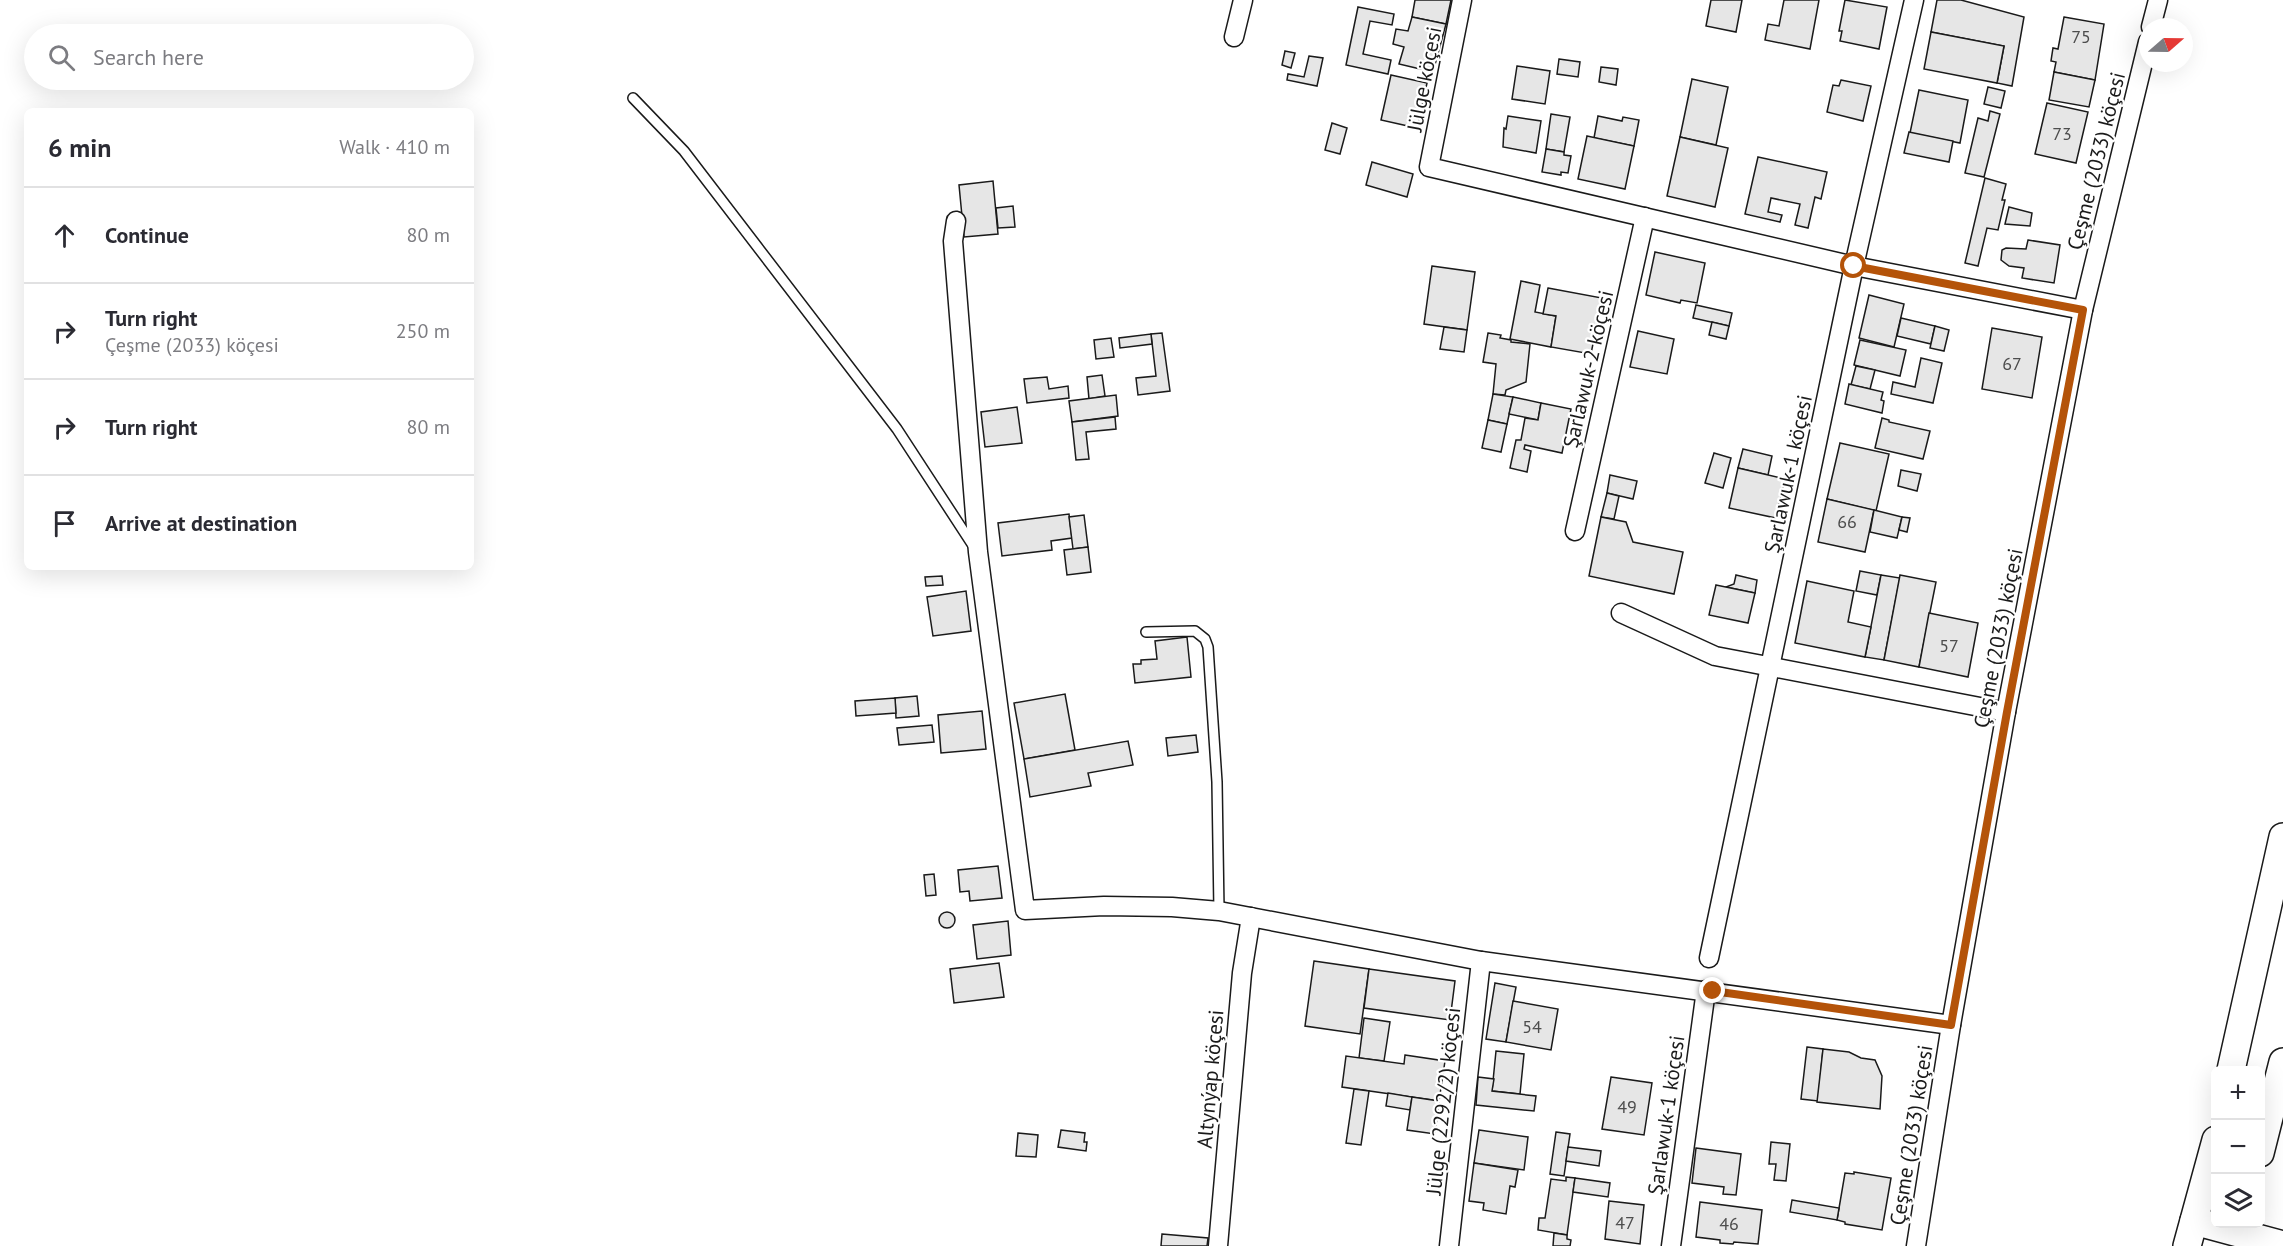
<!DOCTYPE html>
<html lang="en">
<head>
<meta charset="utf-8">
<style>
	body { margin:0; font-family:"PT Sans",sans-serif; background:#f2f2f3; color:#2b2b33 }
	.controls { position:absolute; right:18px; bottom:18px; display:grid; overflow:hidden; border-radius:9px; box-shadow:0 6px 24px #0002 }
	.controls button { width:54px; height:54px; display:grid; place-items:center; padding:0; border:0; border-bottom:2px solid #e1e1e2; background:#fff; color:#2b2b33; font:30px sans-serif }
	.compass { position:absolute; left:2139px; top:18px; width:54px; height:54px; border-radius:50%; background:#fff; box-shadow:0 6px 24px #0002; rotate:70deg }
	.stop { position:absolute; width:18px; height:18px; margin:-14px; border:4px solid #b45309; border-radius:50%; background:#fff }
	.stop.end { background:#b45309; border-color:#fff; box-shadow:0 2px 6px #0008 }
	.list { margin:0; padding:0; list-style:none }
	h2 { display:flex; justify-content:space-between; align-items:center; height:78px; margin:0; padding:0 24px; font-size:26px }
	h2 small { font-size:20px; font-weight:400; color:#7c7c81 }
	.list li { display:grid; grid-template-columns:39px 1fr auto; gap:18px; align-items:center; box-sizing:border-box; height:96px; padding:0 24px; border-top:2px solid #e1e1e2 }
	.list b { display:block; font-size:22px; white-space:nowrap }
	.list p { margin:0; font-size:20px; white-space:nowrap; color:#7c7c81 }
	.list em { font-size:20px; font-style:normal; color:#7c7c81 }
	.icon { flex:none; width:33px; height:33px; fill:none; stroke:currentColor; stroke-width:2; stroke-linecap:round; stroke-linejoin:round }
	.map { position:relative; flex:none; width:2283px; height:1246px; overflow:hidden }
	.search { position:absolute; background:#fff; box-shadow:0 6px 24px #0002; left:24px; top:24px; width:450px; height:66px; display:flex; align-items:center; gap:15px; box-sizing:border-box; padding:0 21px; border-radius:33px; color:#7c7c81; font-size:22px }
	.panel { position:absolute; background:#fff; box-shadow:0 6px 24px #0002; left:24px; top:108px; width:450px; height:462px; border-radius:9px }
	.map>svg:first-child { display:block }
	.building { fill:#e6e6e6; stroke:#1a1a1a; stroke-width:1.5 }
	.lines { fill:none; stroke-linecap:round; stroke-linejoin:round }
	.service-casing { stroke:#1a1a1a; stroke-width:12 }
	.minor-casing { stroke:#1a1a1a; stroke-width:21 }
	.primary-casing { stroke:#1a1a1a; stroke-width:30 }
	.service { stroke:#fff; stroke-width:9 }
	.minor { stroke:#fff; stroke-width:18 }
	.primary { stroke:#fff; stroke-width:27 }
	.route { stroke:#b45309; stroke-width:8 }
	.labels { text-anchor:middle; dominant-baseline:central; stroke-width:4.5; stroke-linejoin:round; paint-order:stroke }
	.number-label { font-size:18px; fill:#4d4d4d }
	.street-label { font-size:21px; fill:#1a1a1a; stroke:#fff }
</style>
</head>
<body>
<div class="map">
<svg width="2283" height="1246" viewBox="0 0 2283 1246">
	<rect width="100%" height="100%" fill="#fff"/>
	<g class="building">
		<polygon points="1415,0 1451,0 1446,24 1412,17"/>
		<polygon points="1711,0 1742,0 1736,32 1706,26"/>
		<polygon points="1784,0 1819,0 1810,49 1765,40 1768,24 1779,26"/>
		<polygon points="1845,0 1887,7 1879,49 1840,41 1842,31 1839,31"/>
		<polygon points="1937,0 1961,0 2024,17 2012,86 1997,83 2004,46 1931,32"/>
		<polygon points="1358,7 1394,14 1392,25 1370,21 1363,54 1391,60 1388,74 1346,65"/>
		<polygon points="1412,17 1446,24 1433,72 1399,64 1404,47 1393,44 1396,29 1408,31"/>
		<polygon points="2064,17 2104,24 2095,80 2054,72 2056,62 2051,61 2053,48 2058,49"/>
		<polygon points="1931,32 2004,46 1997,83 1924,69"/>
		<polygon points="1285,51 1295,53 1291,68 1282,65"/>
		<polygon points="1309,56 1323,58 1317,86 1287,80 1288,74 1304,77"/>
		<polygon points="1559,59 1580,62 1578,77 1557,74"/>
		<polygon points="1517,66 1550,71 1545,104 1512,99"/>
		<polygon points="1601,67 1618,69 1616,85 1599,82"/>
		<polygon points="2054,72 2095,80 2089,107 2049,100"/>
		<polygon points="1391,75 1427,83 1417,128 1381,120"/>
		<polygon points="1692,79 1728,87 1716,145 1680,137"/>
		<polygon points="1841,80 1871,86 1863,121 1827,112 1833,85 1839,86"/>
		<polygon points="1988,87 2005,91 2001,108 1984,104"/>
		<polygon points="1919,90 1968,100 1960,143 1910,133"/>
		<polygon points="2047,103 2088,112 2076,163 2035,154"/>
		<polygon points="1990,111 2000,114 1984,177 1965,173 1978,118 1988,121"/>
		<polygon points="1551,114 1570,117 1564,152 1546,149"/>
		<polygon points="1508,116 1541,121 1536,153 1503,147 1504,128 1506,129"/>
		<polygon points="1598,116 1622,121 1623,117 1639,120 1634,146 1594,138"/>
		<polygon points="1332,123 1347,128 1340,154 1325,150"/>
		<polygon points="1909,132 1953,141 1949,162 1904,153"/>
		<polygon points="1587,136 1634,146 1625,189 1578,179"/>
		<polygon points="1680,137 1728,148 1715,207 1667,196"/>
		<polygon points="1546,149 1564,152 1564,155 1571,156 1568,173 1561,172 1561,175 1542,172"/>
		<polygon points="1758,157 1827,172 1821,199 1815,197 1808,228 1795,225 1800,204 1771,198 1768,212 1782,215 1780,222 1745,214"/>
		<polygon points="1372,162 1413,174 1407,197 1366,185"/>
		<polygon points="1985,178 2006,184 2002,200 2005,200 1998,230 1987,228 1978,266 1965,263"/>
		<polygon points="993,181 998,234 964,237 959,185"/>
		<polygon points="1013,206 1015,227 998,228 996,208"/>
		<polygon points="2009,207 2032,213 2030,226 2005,224"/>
		<polygon points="2028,240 2060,245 2054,283 2022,278 2024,268 2009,266 2001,260 2002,250 2006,248 2026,249"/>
		<polygon points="1655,252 1705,263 1697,303 1681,300 1680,303 1646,295"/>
		<polygon points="1432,266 1475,272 1467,330 1424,324"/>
		<polygon points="1521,281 1540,285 1535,312 1556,316 1551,347 1510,339"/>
		<polygon points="1548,288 1602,298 1591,354 1551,347 1556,316 1543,314"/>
		<polygon points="1869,295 1904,304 1894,347 1859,338"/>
		<polygon points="1696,305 1732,313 1729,326 1693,318"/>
		<polygon points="1901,318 1935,326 1931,344 1897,336"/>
		<polygon points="1712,322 1729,326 1726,339 1709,335"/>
		<polygon points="1935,326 1949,330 1944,351 1930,348"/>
		<polygon points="1444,327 1467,330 1464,352 1440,349"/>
		<polygon points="1992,328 2042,337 2032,398 1982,389"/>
		<polygon points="1638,331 1674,339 1667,374 1630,367"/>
		<polygon points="1162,333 1170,391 1138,395 1136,378 1156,376 1151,334"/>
		<polygon points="1488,333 1501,335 1500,338 1511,340 1511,342 1530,344 1526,382 1506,390 1505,395 1493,394 1496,364 1483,362"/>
		<polygon points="1151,334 1152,344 1120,348 1119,338"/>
		<polygon points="1111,338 1114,357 1096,359 1094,340"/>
		<polygon points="1860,340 1906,350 1900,376 1854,365"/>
		<polygon points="1921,358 1942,363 1933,403 1891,394 1893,382 1915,387"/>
		<polygon points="1856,366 1875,370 1870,389 1851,385"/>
		<polygon points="1102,375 1105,396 1089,399 1087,377"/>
		<polygon points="1047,377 1049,389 1068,386 1069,398 1027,403 1024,379"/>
		<polygon points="1849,384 1883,392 1881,400 1884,401 1882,413 1845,404"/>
		<polygon points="1493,394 1513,397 1507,424 1488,420"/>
		<polygon points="1116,395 1118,416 1072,422 1069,401"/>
		<polygon points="1513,397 1541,403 1538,420 1509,414"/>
		<polygon points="1541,403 1571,409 1562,453 1525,445 1524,449 1531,451 1527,472 1510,468 1516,440 1521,440 1525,418 1538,420"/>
		<polygon points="1017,407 1022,443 985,447 981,412"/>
		<polygon points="1115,417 1116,429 1086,432 1089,459 1076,460 1072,422"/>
		<polygon points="1882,418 1889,420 1889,422 1930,431 1923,459 1875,448"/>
		<polygon points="1488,420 1507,424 1501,452 1482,448"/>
		<polygon points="1840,443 1889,454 1876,511 1827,499"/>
		<polygon points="1743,449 1772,456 1768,475 1738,468"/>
		<polygon points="1714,453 1731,458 1723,488 1705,483"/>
		<polygon points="1738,468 1785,479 1776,518 1729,508"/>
		<polygon points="1901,470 1921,474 1917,491 1898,486"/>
		<polygon points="1610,475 1637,481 1633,499 1607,493"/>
		<polygon points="1607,493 1619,496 1614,519 1601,517"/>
		<polygon points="1827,499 1874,510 1865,552 1818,542"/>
		<polygon points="1874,510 1902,517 1897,538 1870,532"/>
		<polygon points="1069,514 1072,538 1051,541 1052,550 1002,556 998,523"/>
		<polygon points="1084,515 1088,547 1073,549 1069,517"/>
		<polygon points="1601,517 1626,522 1633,542 1683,552 1674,594 1589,576"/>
		<polygon points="1902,517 1910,518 1907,532 1899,530"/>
		<polygon points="1088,547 1091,572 1067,575 1064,550"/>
		<polygon points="1860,571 1881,575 1877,595 1856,591"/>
		<polygon points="1736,575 1757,580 1755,593 1726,587 1734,584"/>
		<polygon points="1881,575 1900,578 1884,660 1865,657"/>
		<polygon points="1900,575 1936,582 1919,667 1884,660"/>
		<polygon points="942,576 943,585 926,586 925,577"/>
		<polygon points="1807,581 1854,591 1848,622 1871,627 1865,657 1795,643"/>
		<polygon points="1716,585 1755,593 1748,623 1709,615"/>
		<polygon points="966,591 971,631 933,636 927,597"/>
		<polygon points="1929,613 1978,623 1968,677 1919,667"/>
		<polygon points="1187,637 1191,677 1135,683 1133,664 1141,664 1141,660 1157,659 1155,641"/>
		<polygon points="1065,694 1075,750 1024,759 1014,703"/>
		<polygon points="917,696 919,716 896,718 895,698"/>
		<polygon points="895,698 896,713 856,716 855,701"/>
		<polygon points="982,711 986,749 941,753 938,715"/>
		<polygon points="932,725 934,742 899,745 897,728"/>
		<polygon points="1196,735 1198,752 1168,756 1166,738"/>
		<polygon points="1128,741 1133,765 1088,773 1091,786 1030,797 1024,759"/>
		<polygon points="998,866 1002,898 970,901 969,891 960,892 958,870"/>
		<polygon points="934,874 936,895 926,896 924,875"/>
		<circle cx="947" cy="920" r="8"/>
		<polygon points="1008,921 1011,955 977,959 973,925"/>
		<polygon points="1314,961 1369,969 1360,1034 1305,1026"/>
		<polygon points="999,963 1004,997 954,1003 950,969"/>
		<polygon points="1369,969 1455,981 1450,1020 1364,1008"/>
		<polygon points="1495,983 1516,987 1506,1042 1486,1039"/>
		<polygon points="1513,1001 1558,1009 1551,1050 1506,1042"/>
		<polygon points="1364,1018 1390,1022 1384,1061 1359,1058"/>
		<polygon points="1807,1047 1823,1049 1818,1101 1801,1099"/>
		<polygon points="1823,1049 1849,1052 1861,1058 1875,1060 1882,1076 1880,1109 1817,1102"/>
		<polygon points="1496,1051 1524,1054 1520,1094 1492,1091"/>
		<polygon points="1405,1055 1445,1061 1439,1101 1342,1087 1346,1056 1404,1064"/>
		<polygon points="1478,1077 1494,1079 1492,1091 1536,1096 1534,1111 1476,1105"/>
		<polygon points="1611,1077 1652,1083 1644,1135 1602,1129"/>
		<polygon points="1354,1089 1369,1091 1361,1145 1346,1143"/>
		<polygon points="1388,1093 1412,1097 1410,1110 1386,1106"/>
		<polygon points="1412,1097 1439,1101 1435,1134 1407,1130"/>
		<polygon points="1061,1130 1085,1133 1084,1142 1087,1142 1086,1151 1058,1147"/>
		<polygon points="1479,1130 1528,1137 1524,1170 1474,1163"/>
		<polygon points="1556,1132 1570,1134 1564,1176 1550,1174"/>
		<polygon points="1018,1133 1038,1135 1036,1157 1016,1156"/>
		<polygon points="1771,1142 1790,1144 1786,1181 1774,1180 1776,1164 1769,1164"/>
		<polygon points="1568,1147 1601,1151 1599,1166 1566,1161"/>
		<polygon points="1696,1148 1741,1154 1736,1195 1723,1194 1724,1187 1692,1183"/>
		<polygon points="1474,1163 1518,1170 1515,1187 1510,1186 1506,1214 1483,1210 1484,1203 1469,1201"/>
		<polygon points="1854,1172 1891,1178 1882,1230 1845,1224 1845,1222 1837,1220 1845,1173 1854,1174"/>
		<polygon points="1566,1177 1575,1178 1567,1235 1538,1230 1539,1218 1545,1218 1551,1179 1566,1181"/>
		<polygon points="1575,1178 1610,1183 1608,1197 1573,1192"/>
		<polygon points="1792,1200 1839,1208 1837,1220 1790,1212"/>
		<polygon points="1609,1201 1644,1205 1640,1244 1605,1239"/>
		<polygon points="1700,1202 1762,1210 1758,1244 1734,1242 1733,1244 1720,1243 1720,1240 1696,1237"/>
		<polygon points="1554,1233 1567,1235 1567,1239 1571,1240 1570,1246 1553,1246"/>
		<polygon points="1162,1234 1208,1238 1207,1246 1161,1246"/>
	</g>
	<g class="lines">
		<g class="service-casing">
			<g id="service">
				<polyline points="633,98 684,151 897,429 974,547"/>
				<polyline points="1146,632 1195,631 1205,639 1208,647 1217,782 1219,911"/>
			</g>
		</g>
		<g class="minor-casing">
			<g id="minor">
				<polyline points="1462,0 1429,167 1854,266 2083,310"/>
				<polyline points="2151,27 2158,0"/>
				<polyline points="1234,37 1243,0"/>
				<polyline points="956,221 953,241 978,552 1025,910 1104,906 1172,907 1219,911 1481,961 1951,1025"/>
				<polyline points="1575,531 1645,217"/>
				<polyline points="1621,613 1715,656 2006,712"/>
				<polyline points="1709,958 1854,266 1914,0"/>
				<polyline points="1218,1246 1242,973 1251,917"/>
				<polyline points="1449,1246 1481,961"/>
				<polyline points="1671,1246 1706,990"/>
				<polyline points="1916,1246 1951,1025 2006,712 2083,310 2148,42"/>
			</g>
		</g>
		<g class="primary-casing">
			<g id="primary">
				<polyline points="2231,1070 2283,837"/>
				<polyline points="2260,1153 2283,1062"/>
				<polyline points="2194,1221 2283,1245"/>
				<polyline points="2187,1246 2216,1140"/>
			</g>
		</g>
		<use href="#service" class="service"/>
		<use href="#minor" class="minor"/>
		<use href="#primary" class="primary"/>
	</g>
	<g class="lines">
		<polyline class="route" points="1713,991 1951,1025 2007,712 2083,310 1854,266"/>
	</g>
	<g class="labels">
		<g class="number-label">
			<text x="2081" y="36">75</text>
			<text x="2062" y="133">73</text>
			<text x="2012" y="363">67</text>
			<text x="1847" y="521">66</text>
			<text x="1949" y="645">57</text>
			<text x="1532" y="1026">54</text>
			<text x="1627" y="1106">49</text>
			<text x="1625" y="1222">47</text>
			<text x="1729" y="1223">46</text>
		</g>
		<g class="street-label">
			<text transform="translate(1424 79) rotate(-79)">Jülge köçesi</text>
			<text transform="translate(2096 161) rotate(-76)">Çeşme (2033) köçesi</text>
			<text transform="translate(1588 369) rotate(-77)">Şarlawuk-2 köçesi</text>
			<text transform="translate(1788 474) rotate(-78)">Şarlawuk-1 köçesi</text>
			<text transform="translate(1998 638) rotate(-79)">Çeşme (2033) köçesi</text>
			<text transform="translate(1210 1079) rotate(-85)">Altynýap köçesi</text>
			<text transform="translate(1443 1101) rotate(-84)">Jülge (2292/2) köçesi</text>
			<text transform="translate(1666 1115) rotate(-82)">Şarlawuk-1 köçesi</text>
			<text transform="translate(1911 1135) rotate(-81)">Çeşme (2033) köçesi</text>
		</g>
	</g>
</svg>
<div class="controls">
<button>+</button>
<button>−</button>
<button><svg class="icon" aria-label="layers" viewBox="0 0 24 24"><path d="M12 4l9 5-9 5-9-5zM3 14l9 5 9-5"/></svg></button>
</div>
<svg class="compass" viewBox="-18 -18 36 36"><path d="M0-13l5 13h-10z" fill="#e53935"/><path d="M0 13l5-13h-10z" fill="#7c7c81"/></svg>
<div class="stop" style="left:1854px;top:266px"></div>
<div class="stop end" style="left:1713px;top:991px"></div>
<div class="search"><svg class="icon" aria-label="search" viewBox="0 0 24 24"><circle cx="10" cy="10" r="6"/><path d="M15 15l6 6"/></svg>Search here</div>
<section class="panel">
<h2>6 min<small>Walk · 410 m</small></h2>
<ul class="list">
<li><svg class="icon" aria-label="ahead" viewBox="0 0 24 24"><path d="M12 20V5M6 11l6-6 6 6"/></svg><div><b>Continue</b></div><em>80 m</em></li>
<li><svg class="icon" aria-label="right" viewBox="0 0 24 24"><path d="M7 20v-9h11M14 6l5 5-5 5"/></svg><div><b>Turn right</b><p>Çeşme (2033) köçesi</p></div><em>250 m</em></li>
<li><svg class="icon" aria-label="right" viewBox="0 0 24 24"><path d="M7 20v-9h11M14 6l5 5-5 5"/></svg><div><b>Turn right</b></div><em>80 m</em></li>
<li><svg class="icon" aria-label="arrive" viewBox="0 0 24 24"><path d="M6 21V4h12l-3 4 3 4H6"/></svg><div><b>Arrive at destination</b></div></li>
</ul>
</section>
</div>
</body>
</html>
